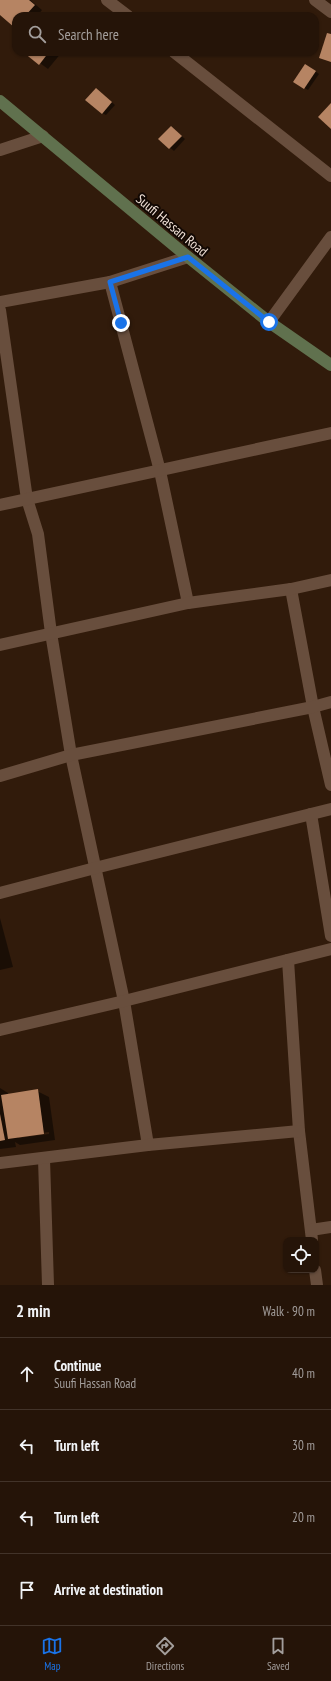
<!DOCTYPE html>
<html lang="en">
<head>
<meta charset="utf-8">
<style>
	body { margin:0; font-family:"PT Sans Narrow",sans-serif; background:#312116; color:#f1f3f6 }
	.controls { position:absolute; right:12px; bottom:12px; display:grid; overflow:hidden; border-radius:8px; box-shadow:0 1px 3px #0004 }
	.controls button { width:36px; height:36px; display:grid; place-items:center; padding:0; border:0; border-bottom:1px solid #423329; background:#251408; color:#f1f3f6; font:20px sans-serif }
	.stop { position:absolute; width:12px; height:12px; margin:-9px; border:3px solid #1a73e8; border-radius:50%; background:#fff }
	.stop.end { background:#1a73e8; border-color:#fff; box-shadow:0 1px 4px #0008 }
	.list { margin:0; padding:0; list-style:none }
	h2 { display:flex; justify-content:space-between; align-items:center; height:52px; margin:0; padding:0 16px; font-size:17px }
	h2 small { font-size:13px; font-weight:400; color:#a39e9c }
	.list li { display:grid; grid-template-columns:26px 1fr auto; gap:12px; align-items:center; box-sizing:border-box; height:72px; padding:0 16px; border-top:1px solid #423329 }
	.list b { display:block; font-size:15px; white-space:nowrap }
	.list p { margin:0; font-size:13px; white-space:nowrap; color:#a39e9c }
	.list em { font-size:13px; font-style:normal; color:#a39e9c }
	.icon { flex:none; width:22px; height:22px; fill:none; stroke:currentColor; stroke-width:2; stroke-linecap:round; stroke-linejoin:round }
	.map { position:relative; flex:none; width:331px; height:1285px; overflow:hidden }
	.search { position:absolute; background:#251408; box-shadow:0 1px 3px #0004; left:12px; right:12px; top:12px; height:44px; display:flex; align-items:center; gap:10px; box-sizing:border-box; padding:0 14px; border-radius:12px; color:#a39e9c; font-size:15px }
	.sheet { height:340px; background:#251408 }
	nav { display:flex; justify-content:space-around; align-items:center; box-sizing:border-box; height:56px; border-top:1px solid #423329; background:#251408; font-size:11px; color:#a39e9c }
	nav a { display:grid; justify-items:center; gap:2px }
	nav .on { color:#1a73e8 }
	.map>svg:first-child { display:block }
	.shadow { fill:#0007; fill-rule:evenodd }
	.building { fill:#b68463 }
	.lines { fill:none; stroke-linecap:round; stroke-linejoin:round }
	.street { stroke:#684e3d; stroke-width:12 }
	.secondary { stroke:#60714e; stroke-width:12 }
	.route { stroke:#1a73e8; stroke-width:5 }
	.labels { text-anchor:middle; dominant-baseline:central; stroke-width:4; stroke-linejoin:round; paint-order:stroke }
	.street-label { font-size:14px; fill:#f0e0d6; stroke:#120803 }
</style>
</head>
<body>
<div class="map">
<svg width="331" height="1285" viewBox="0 0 331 1285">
	<rect width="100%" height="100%" fill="#311b0b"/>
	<g class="shadow">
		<polygon points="0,0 30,0 42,10 37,16 16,16 16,27 0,14"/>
		<polygon points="25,52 62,52 48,69"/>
		<polygon points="309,67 319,74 308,90 294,82"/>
		<polygon points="100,92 115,105 106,115 102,113"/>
		<polygon points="171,127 185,139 174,151 160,139"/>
		<polygon points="0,918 13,967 0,970"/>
		<path d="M0,1088L8,1093V1095L37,1091L49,1097L55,1140L20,1145L15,1142L16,1147L0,1149ZM49,1132V1134L18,1138V1136Z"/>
	</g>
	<g class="building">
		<polygon points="0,0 29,0 35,5 25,16 16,16 15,28 0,15"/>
		<polygon points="327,33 331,34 331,62 319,58"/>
		<polygon points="23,52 49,52 39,65"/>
		<polygon points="305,64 316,71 304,89 293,82"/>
		<polygon points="96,88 112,102 102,114 85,100"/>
		<polygon points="331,103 331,129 318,117"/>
		<polygon points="171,126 182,136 169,149 158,139"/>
		<polygon points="38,1089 44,1134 8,1139 1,1095"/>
		<polygon points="0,1114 5,1140 0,1141"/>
	</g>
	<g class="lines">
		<g class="street">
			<polyline points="107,0 128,16"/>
			<polyline points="315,0 331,12"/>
			<polyline points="174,52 331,176"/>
			<polyline points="0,150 43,136"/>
			<polyline points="110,282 160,471 188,603"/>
			<polyline points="0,302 110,282 188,257"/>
			<polyline points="0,310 27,499 38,534 51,633 71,755 124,1001 148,1145"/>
			<polyline points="269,322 331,237"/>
			<polyline points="0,505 331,433"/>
			<polyline points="291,589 313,707 331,785"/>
			<polyline points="0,645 188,603 291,589 331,580"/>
			<polyline points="0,776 71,755 313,707 331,702"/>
			<polyline points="311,814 331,936"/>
			<polyline points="0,893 95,868 331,809"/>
			<polyline points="288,960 299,1131 312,1240"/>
			<polyline points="0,1030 124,1001 331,949"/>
			<polyline points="44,1159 48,1285"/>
			<polyline points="0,1163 148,1145 299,1131"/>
			<polyline points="311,1230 331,1227"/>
			<polyline points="315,1270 317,1285"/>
		</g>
		<polyline class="secondary" points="0,101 188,257 269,322 331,365"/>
	</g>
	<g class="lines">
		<polyline class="route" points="121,323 110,282 188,257 269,322"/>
	</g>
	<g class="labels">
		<g class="street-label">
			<text transform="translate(172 225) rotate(40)">Suufi Hassan Road</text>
		</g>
	</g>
</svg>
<div class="controls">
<button><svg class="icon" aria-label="locate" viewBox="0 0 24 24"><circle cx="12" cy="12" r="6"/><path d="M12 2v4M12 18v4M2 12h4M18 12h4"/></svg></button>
</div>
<div class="stop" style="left:269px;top:322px"></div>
<div class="stop end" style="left:121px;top:323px"></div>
<div class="search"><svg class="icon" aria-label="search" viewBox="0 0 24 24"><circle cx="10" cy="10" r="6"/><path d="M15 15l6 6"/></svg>Search here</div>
</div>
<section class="sheet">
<h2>2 min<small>Walk · 90 m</small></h2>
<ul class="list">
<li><svg class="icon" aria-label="ahead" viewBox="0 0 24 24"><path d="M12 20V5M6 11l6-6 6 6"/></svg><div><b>Continue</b><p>Suufi Hassan Road</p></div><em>40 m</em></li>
<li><svg class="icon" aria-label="left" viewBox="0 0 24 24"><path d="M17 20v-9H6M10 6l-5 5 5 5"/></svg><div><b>Turn left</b></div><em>30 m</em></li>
<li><svg class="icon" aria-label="left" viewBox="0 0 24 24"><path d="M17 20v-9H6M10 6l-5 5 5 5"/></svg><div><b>Turn left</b></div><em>20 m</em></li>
<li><svg class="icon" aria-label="arrive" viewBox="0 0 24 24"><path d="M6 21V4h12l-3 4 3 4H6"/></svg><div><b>Arrive at destination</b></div></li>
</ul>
</section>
<nav>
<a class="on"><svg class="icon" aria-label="map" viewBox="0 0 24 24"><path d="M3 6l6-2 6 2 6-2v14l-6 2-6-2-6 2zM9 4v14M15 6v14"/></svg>Map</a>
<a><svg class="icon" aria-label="directions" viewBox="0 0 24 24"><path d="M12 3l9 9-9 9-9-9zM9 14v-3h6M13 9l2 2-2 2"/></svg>Directions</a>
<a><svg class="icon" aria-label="saved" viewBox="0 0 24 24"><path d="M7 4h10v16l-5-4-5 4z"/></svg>Saved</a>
</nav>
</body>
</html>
